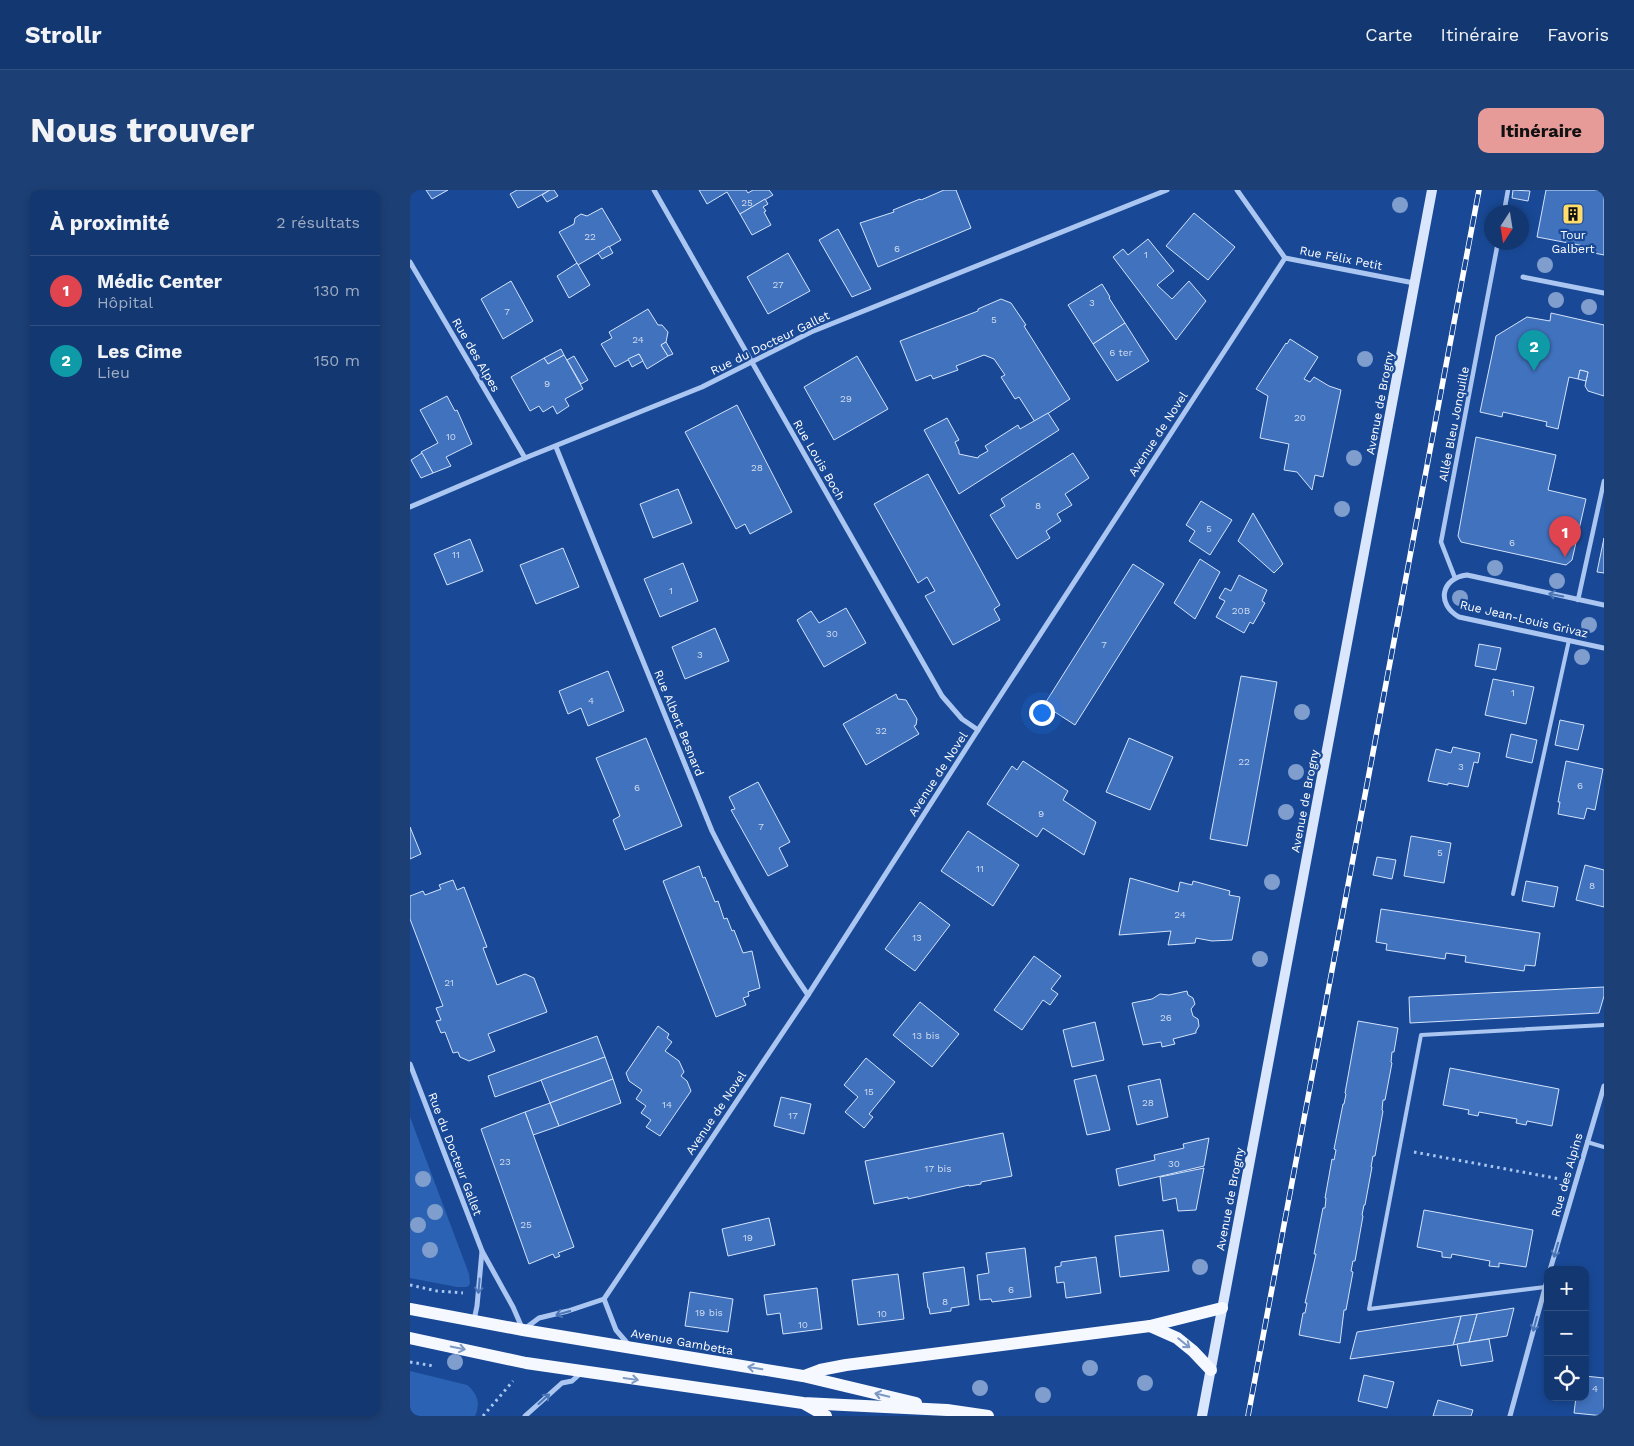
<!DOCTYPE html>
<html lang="fr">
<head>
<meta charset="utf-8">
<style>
	body { margin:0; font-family:"Work Sans",sans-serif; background:#1c3f75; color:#f1f3f6 }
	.controls { position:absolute; right:15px; bottom:15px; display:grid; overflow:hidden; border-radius:10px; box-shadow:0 2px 8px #0003 }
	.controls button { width:45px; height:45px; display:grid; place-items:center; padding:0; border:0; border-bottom:1px solid #325183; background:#133770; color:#f1f3f6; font:25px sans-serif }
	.compass { position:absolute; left:1074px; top:15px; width:45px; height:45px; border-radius:50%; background:#133770; box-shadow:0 2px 8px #0003; rotate:192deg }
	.you { position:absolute; left:631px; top:522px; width:18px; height:18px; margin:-12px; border:4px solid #fff; border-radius:50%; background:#1a73e8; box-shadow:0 0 0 8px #1a73e833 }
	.badge { display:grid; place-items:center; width:32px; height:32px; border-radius:50%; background:#e69b98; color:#fff; font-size:16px; font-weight:700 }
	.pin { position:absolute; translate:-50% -41px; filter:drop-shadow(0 1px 2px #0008) }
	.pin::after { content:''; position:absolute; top:26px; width:18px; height:15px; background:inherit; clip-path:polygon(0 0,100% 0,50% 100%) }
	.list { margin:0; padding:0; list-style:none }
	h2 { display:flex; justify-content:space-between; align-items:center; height:65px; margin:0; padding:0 20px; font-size:21px }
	h2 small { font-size:16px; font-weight:400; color:#9dacc3 }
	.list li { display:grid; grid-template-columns:32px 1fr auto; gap:15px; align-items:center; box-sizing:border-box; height:70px; padding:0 20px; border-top:1px solid #325183 }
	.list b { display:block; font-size:19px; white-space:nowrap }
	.list p { margin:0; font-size:16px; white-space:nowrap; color:#9dacc3 }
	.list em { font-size:16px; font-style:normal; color:#9dacc3 }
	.icon { flex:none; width:28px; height:28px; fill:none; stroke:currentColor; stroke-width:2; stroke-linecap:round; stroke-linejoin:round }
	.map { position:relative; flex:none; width:1194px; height:1226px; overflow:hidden; border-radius:10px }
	header { display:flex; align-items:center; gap:30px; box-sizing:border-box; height:70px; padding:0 25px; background:#133770; border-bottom:1px solid #325183 }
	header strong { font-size:24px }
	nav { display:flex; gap:28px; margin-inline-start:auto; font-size:18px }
	.intro { display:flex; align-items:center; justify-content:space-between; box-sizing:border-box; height:120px; padding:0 30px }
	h1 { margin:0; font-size:35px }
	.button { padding:12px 22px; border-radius:10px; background:#e69b98; color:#111; font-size:18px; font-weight:700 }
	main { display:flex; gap:30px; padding:0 30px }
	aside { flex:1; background:#133770; border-radius:10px; box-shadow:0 2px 8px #0003 }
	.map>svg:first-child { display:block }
	.green { fill:#2c62b4 }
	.building { fill:#4172be; stroke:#d3e3fb }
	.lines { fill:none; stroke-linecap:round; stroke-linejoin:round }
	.path { stroke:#abc7f1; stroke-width:3; stroke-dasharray:2.5 4; stroke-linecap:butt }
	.service { stroke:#abc7f1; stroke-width:4 }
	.pedestrian { stroke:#abc7f1; stroke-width:4.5 }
	.minor { stroke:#abc7f1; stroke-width:5 }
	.secondary { stroke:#dae6fb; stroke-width:10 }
	.primary { stroke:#f5f8ff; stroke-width:12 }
	.rail-casing { stroke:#fff; stroke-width:5.5 }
	.rail { stroke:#194996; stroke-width:4; stroke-dasharray:11; stroke-linecap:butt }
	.tree { fill:#7f9ece }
	.oneway { stroke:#4c75b6 }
	.oneway2 { stroke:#7c98c5 }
	.labels { text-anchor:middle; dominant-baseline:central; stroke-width:4.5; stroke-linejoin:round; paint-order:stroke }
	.number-label { font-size:10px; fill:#d0dcef }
	.poi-label { font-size:12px; fill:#fff; stroke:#194996 }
	.street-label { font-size:12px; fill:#fff; stroke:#194996 }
</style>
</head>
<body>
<header>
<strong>Strollr</strong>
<nav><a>Carte</a><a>Itinéraire</a><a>Favoris</a></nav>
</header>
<div class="intro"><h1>Nous trouver</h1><a class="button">Itinéraire</a></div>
<main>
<aside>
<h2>À proximité<small>2 résultats</small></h2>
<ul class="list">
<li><span class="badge" style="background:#e0444e">1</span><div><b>Médic Center</b><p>Hôpital</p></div><em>130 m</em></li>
<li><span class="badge" style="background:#0f9aa8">2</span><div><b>Les Cime</b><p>Lieu</p></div><em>150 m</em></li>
</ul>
</aside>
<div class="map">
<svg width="1194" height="1226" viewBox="0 0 1194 1226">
	<rect width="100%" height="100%" fill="#194996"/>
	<g class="green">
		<polygon points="0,927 59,1084 60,1094 57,1097 47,1097 0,1088"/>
		<path d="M0,1181L57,1195C67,1203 71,1213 65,1226H0Z"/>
	</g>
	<g class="building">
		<polygon points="16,0 38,0 22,9"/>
		<polygon points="107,0 140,0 108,18 100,4"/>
		<polygon points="140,0 144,0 148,6 137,12 132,5"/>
		<polygon points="289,0 336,0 338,3 343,0 359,0 363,5 330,24 317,2 297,14"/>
		<polygon points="534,0 546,0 561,38 468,77 450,33 484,22 483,20 510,9 511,10"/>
		<polygon points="1103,0 1120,1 1118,11 1102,8"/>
		<polygon points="1136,0 1194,0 1194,65 1184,63 1185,58 1127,47"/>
		<polygon points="355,9 358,14 353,17 356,21 354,22 361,35 342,45 330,24"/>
		<polygon points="192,18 211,50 168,75 149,42 164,34 165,28 171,24 177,26"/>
		<polygon points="784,23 825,57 798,90 756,56"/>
		<polygon points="428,39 461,99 442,107 409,50"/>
		<polygon points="738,49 764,81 747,95 762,109 779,91 796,111 766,150 703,67 713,59 718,65"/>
		<polygon points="199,56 203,63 192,69 188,63"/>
		<polygon points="378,63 400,101 358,124 337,87"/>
		<polygon points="167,73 180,95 159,108 147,86"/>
		<polygon points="101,91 123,131 93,149 71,109"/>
		<polygon points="692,94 700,107 699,108 715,133 683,154 658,115"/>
		<polygon points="591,109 601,113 616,135 614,136 660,209 625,232 609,207 605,209 591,187 595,185 584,169 574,165 546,176 548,180 523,189 521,185 506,191 490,151 568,121 568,119"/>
		<polygon points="238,119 248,135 252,135 258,142 256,152 251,155 258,166 237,179 229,164 205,177 191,154 202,148 199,142"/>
		<polygon points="1141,123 1194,135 1194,206 1178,201 1175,196 1178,182 1170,180 1168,189 1159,187 1148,239 1136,236 1137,232 1093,222 1092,227 1070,222 1086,146 1117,127 1140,131"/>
		<polygon points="715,133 739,171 707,191 683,154"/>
		<polygon points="880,149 908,167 894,189 900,192 904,187 919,196 931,200 913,287 905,285 902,300 887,282 874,280 879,254 850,248 858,206 846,199 876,153 877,154"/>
		<polygon points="256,152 263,164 258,166 251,155"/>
		<polygon points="151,159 154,165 138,174 134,168"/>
		<polygon points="229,164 233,171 222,177 218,169"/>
		<polygon points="154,165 173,199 155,209 159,216 147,224 143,216 133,222 129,216 120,221 101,187 134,168 138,174"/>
		<polygon points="164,166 178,190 171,194 157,170"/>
		<polygon points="447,166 478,219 424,250 394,197"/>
		<polygon points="1170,180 1178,182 1176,191 1168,189"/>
		<polygon points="37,206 45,221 47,220 62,254 36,267 41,276 23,283 11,262 28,253 10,220"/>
		<polygon points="327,215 382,322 340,344 335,334 326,339 275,242"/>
		<polygon points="638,223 649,240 549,304 514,240 537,228 549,250 545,252 549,261 549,264 568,268 569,266 578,261 575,256 608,235 610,239"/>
		<polygon points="1066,247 1146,265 1138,300 1176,309 1162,370 1156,375 1051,352 1048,346"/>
		<polygon points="12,263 23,283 11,288 1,270"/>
		<polygon points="663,263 679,288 655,304 662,315 647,324 651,331 636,341 640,348 607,369 580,325 595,316 591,309"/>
		<polygon points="518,284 590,415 584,419 590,430 543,455 515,406 525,401 517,387 508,393 464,314"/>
		<polygon points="268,299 282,333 243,348 230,314"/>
		<polygon points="791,311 822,330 800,365 779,351 785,341 776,335"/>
		<polygon points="843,323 873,374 864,383 828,351"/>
		<polygon points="1194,348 1194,383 1187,382"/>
		<polygon points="60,349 73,381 37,395 24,364"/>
		<polygon points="153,358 169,397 126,414 110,375"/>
		<polygon points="790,369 810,382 785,429 764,413"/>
		<polygon points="273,373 288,411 250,427 234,389"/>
		<polygon points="723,374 754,394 665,535 634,515"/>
		<polygon points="829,385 857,400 852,411 855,413 843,434 840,432 834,443 806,427 815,411 809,408 815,398 821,401"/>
		<polygon points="436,418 456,453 414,477 387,430 401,421 409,433"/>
		<polygon points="305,438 319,471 275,489 262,457"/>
		<polygon points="1069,454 1091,458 1086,480 1065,476"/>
		<polygon points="198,481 214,521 178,536 171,518 158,524 149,501"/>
		<polygon points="831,486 867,492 837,656 800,649"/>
		<polygon points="1083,489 1124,497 1116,534 1075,525"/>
		<polygon points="486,504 488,509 496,510 507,529 506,535 504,536 509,544 456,575 433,534"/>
		<polygon points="1150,530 1174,535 1168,560 1145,555"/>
		<polygon points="1101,544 1127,550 1122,573 1096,567"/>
		<polygon points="236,548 272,636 215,660 203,630 210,626 186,568"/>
		<polygon points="719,548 763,567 740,620 696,602"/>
		<polygon points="1043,557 1070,563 1068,573 1064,572 1058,597 1038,593 1038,595 1018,591 1026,559 1041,563"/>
		<polygon points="613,571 658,601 653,610 686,632 674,665 633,638 627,647 577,614 602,576 607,580"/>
		<polygon points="1156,571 1193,579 1185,620 1177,618 1174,629 1148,624 1150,612 1148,612"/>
		<polygon points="348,592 380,652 369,658 378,676 358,686 321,620 325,619 319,607"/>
		<polygon points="0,637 11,664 0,669"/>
		<polygon points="558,641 609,675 583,716 531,681"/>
		<polygon points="1001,646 1041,653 1034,693 994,686"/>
		<polygon points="967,667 986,670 982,689 963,685"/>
		<polygon points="1175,675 1194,680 1194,717 1166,710"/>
		<polygon points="289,676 293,688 295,687 305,712 308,711 314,729 317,728 322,741 324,740 333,763 342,761 350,798 338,802 339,806 333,808 336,815 306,827 253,691"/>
		<polygon points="720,688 768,702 770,692 782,695 783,691 820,701 819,705 830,707 822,750 802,751 786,748 785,753 758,755 761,741 709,745"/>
		<polygon points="43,690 47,700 54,697 77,757 73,758 87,795 115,784 124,788 137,822 78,844 85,861 59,871 50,867 48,862 43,863 35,842 31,843 26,831 31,830 26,818 33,816 0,729 0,706 13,701 15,705 31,699 29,695"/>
		<polygon points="1116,691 1148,697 1144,717 1112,711"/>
		<polygon points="510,712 540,735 505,781 475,759"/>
		<polygon points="971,719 1130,743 1125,776 1115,775 1114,781 1055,772 1056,766 1036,763 1035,769 976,760 977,754 966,752"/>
		<polygon points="624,766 651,786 641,799 648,804 640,815 633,810 612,840 584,820"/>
		<polygon points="1194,797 1194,806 1189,823 1000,833 999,807"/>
		<polygon points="777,801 778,805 783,808 785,814 781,819 783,826 788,829 789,836 786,841 786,843 763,849 765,854 752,857 751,852 733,855 722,813 742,809 750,804 759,805"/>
		<polygon points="510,812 549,844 522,877 483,845"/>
		<polygon points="948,831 988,838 984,862 982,862 981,872 982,873 975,910 973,910 972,920 973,921 965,966 963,966 961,977 962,977 955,1015 954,1015 952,1025 953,1026 945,1071 943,1071 941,1081 943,1082 936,1120 934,1120 930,1153 889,1145 893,1123 895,1123 897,1113 895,1113 906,1064 904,1064 913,1018 915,1018 916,1008 915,1008 922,969 924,970 926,960 924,959 933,914 934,914 936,904 935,903"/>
		<polygon points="685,832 694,870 662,877 653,840"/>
		<polygon points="248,836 259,844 257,848 262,852 255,861 269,871 274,882 271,886 277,891 281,901 250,946 236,937 241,930 231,923 236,916 226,909 232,900 219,891 216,883"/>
		<polygon points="187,846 195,867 85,907 78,886"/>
		<polygon points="195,867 203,889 140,913 131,890"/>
		<polygon points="456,868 485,892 459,924 463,927 454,938 435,922 448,907 434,895"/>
		<polygon points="1040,878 1149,899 1142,936 1117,931 1116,935 1106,933 1107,929 1069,922 1068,926 1058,924 1059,920 1033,915"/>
		<polygon points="686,885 700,940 677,945 664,890"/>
		<polygon points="203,889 211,913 149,936 140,913"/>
		<polygon points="750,889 758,927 727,935 718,896"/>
		<polygon points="371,907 401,914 394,944 364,936"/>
		<polygon points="140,913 149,936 123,945 115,922"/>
		<polygon points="115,922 164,1057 148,1063 150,1066 145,1068 143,1064 119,1074 71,939"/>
		<polygon points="593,943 602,986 571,992 571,994 559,996 559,995 498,1009 498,1007 464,1014 455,971"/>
		<polygon points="799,948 794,976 709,996 706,979 745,970 744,965 774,958 773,954"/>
		<polygon points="794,978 786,1020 768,1021 766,1008 753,1011 750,987"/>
		<polygon points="1014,1020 1123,1040 1116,1077 1089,1073 1089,1077 1079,1076 1080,1071 1042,1064 1041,1068 1032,1067 1032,1062 1007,1057"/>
		<polygon points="359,1028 365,1055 318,1066 312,1039"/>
		<polygon points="753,1040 759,1081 710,1087 705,1046"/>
		<polygon points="615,1058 621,1107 582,1112 581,1109 570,1110 567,1085 579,1083 576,1063"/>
		<polygon points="686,1067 691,1103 656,1108 654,1092 647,1093 645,1077 651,1076 651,1072"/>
		<polygon points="554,1077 559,1115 541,1118 541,1121 520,1124 519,1118 518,1118 513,1083"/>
		<polygon points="488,1084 494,1129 448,1135 442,1090"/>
		<polygon points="407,1098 412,1139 373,1144 370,1123 357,1125 354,1105"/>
		<polygon points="280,1102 323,1109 318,1142 275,1136"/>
		<polygon points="1104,1118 1097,1146 1059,1152 1067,1124"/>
		<polygon points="1067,1124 1059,1152 1043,1155 1051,1126"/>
		<polygon points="1051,1126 1043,1155 940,1169 947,1142"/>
		<polygon points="1079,1149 1083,1171 1051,1176 1047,1154"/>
		<polygon points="954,1185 984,1192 977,1218 948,1211"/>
		<polygon points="1175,1186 1194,1188 1194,1226 1164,1223 1166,1207 1175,1207"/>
		<polygon points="1028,1210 1063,1220 1061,1226 1023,1226"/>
	</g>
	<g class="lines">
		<g class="path">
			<polyline points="1004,962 1150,989"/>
			<polyline points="0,1095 27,1101 53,1103"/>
			<polyline points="0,1172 24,1176"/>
			<polyline points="73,1226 103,1191"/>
		</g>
		<g class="service">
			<polyline points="1103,704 1159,450"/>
			<polyline points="1177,952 1194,957"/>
			<polyline points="1135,1097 959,1119 1011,845 1194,835"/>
		</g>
		<g class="pedestrian">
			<polyline points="1094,22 1098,0"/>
			<polyline points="1045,388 1031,352 1088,52"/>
			<polyline points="1168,410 1194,291"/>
		</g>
		<g class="minor">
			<polyline points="244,0 532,506 552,529 568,540"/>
			<polyline points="827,0 875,68 1004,93"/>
			<polyline points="0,72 115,268"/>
			<polyline points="1113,87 1194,103"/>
			<path d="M146,257L302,641C330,697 362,753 398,805"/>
			<polyline points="0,317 115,268 292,197 401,142 757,0"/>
			<path d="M1194,415L1057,385C1031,388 1026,414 1049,427L1194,458"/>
			<polyline points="0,874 72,1061 103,1117 113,1140 129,1128 158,1121 194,1109 398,805 568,540 875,68"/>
			<polyline points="1140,1080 1194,896"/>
			<polyline points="194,1109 206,1140 218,1154"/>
			<polyline points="64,1130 67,1116 72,1061"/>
			<polyline points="115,1226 152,1193 162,1191 172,1182"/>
			<polyline points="1100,1226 1138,1087"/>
		</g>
		<polyline class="secondary" points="792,1226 1022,0"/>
		<g class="primary">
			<polyline points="0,1119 113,1140 393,1186 506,1213"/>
			<polyline points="740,1136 767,1148 783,1161 801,1180"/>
			<polyline points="0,1148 116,1173 393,1213 537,1220 578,1226"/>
			<polyline points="394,1186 410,1180 436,1175 740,1136 812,1118"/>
			<polyline points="395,1214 416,1226"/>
		</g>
		<g class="rail-casing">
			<polyline id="rail" points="838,1226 1069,0"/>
		</g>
		<use href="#rail" class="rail"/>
	</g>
	<g class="tree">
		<circle cx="990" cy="15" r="8"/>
		<circle cx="1135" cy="75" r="8"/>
		<circle cx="1146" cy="110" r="8"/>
		<circle cx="1179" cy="117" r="8"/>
		<circle cx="955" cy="169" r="8"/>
		<circle cx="944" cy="268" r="8"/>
		<circle cx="932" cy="319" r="8"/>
		<circle cx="1085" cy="378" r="8"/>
		<circle cx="1147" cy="391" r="8"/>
		<circle cx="1050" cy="408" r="8"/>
		<circle cx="1179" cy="435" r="8"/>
		<circle cx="1172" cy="467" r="8"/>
		<circle cx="892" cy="522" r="8"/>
		<circle cx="886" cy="582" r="8"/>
		<circle cx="876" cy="622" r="8"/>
		<circle cx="862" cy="692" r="8"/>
		<circle cx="850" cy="769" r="8"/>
		<circle cx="13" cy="989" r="8"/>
		<circle cx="25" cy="1022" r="8"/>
		<circle cx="8" cy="1035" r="8"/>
		<circle cx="20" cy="1060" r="8"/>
		<circle cx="790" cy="1077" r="8"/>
		<circle cx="45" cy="1172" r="8"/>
		<circle cx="680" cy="1178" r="8"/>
		<circle cx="735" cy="1193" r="8"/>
		<circle cx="570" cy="1198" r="8"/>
		<circle cx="633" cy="1205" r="8"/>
	</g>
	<defs><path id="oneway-shaft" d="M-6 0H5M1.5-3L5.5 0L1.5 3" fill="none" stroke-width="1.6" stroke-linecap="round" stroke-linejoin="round" transform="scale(1.25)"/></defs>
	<g class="oneway">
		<use href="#oneway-shaft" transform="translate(1146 405) rotate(-168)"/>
		<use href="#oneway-shaft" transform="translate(1146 1060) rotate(106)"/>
		<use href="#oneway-shaft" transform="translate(69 1096) rotate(95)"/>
		<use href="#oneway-shaft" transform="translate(153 1123) rotate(165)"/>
		<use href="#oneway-shaft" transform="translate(1125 1134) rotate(105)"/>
		<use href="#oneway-shaft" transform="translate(134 1209) rotate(-42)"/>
	</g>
	<g class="oneway2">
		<use href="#oneway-shaft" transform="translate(774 1153) rotate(39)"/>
		<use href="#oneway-shaft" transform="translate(48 1158) rotate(12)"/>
		<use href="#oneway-shaft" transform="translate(345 1178) rotate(-171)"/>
		<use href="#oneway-shaft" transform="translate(221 1189) rotate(8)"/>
		<use href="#oneway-shaft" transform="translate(472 1205) rotate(-167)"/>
	</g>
	<defs>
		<g id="building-square" transform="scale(1.125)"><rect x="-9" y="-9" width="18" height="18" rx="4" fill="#ffdc6b" stroke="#194996"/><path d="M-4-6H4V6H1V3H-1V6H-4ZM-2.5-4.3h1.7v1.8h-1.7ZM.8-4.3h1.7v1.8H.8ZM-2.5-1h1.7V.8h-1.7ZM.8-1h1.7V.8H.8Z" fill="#111"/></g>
	</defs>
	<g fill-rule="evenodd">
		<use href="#building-square" x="1163" y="24"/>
	</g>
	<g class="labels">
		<g class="number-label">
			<text x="337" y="12">25</text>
			<text x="180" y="46">22</text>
			<text x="487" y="58">6</text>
			<text x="736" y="64">1</text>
			<text x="368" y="94">27</text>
			<text x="682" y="112">3</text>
			<text x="97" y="121">7</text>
			<text x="584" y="129">5</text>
			<text x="228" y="149">24</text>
			<text x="711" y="162">6 ter</text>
			<text x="137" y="193">9</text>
			<text x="436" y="208">29</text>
			<text x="890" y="227">20</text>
			<text x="41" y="246">10</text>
			<text x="347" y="277">28</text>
			<text x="628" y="315">8</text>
			<text x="799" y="338">5</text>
			<text x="1102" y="352">6</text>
			<text x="46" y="364">11</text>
			<text x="261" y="400">1</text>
			<text x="831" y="420">20B</text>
			<text x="422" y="443">30</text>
			<text x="694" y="454">7</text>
			<text x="290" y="464">3</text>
			<text x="1103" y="502">1</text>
			<text x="181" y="510">4</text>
			<text x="471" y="540">32</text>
			<text x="834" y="571">22</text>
			<text x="1051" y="576">3</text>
			<text x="1170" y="595">6</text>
			<text x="227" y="597">6</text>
			<text x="631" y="623">9</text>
			<text x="351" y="636">7</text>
			<text x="1030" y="662">5</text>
			<text x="570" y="678">11</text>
			<text x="1182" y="695">8</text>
			<text x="770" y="724">24</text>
			<text x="507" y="747">13</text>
			<text x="39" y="792">21</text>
			<text x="756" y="827">26</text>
			<text x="516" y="845">13 bis</text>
			<text x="459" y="901">15</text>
			<text x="738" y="912">28</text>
			<text x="257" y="914">14</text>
			<text x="383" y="925">17</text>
			<text x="95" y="971">23</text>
			<text x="764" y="973">30</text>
			<text x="528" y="978">17 bis</text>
			<text x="116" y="1034">25</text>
			<text x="338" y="1047">19</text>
			<text x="601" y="1099">6</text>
			<text x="535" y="1111">8</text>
			<text x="299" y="1122">19 bis</text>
			<text x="472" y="1123">10</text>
			<text x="393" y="1134">10</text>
			<text x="1185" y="1198">4</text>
		</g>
		<g class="poi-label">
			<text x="1163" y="45">Tour<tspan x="1163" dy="14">Galbert</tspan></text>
		</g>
		<g class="street-label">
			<text transform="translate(931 68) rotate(11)">Rue Félix Petit</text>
			<text transform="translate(360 153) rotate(-26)">Rue du Docteur Gallet</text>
			<text transform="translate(66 165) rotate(60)">Rue des Alpes</text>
			<text transform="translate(970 213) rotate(-79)">Avenue de Brogny</text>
			<text transform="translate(1044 234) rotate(-79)">Allée Bleu Jonquille</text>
			<text transform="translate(748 244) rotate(-57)">Avenue de Novel</text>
			<text transform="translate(409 270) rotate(60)">Rue Louis Boch</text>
			<text transform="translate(1114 429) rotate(13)">Rue Jean-Louis Grivaz</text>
			<text transform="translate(269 533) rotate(68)">Rue Albert Besnard</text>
			<text transform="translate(528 584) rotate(-57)">Avenue de Novel</text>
			<text transform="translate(895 611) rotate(-79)">Avenue de Brogny</text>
			<text transform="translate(306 923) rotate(-56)">Avenue de Novel</text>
			<text transform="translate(45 964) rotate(69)">Rue du Docteur Gallet</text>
			<text transform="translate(1157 985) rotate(-74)">Rue des Alpins</text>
			<text transform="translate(820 1009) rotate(-79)">Avenue de Brogny</text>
			<text transform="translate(272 1152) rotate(10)">Avenue Gambetta</text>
		</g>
	</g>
</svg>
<div class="controls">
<button>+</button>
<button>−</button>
<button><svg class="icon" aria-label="locate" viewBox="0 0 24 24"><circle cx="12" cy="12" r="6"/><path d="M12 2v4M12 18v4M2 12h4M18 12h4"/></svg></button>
</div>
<svg class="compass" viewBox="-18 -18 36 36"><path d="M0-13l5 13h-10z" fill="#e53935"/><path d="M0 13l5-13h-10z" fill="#9dacc3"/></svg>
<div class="you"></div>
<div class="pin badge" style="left:1155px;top:367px;background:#e0444e">1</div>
<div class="pin badge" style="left:1124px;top:181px;background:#0f9aa8">2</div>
</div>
</main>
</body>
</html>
